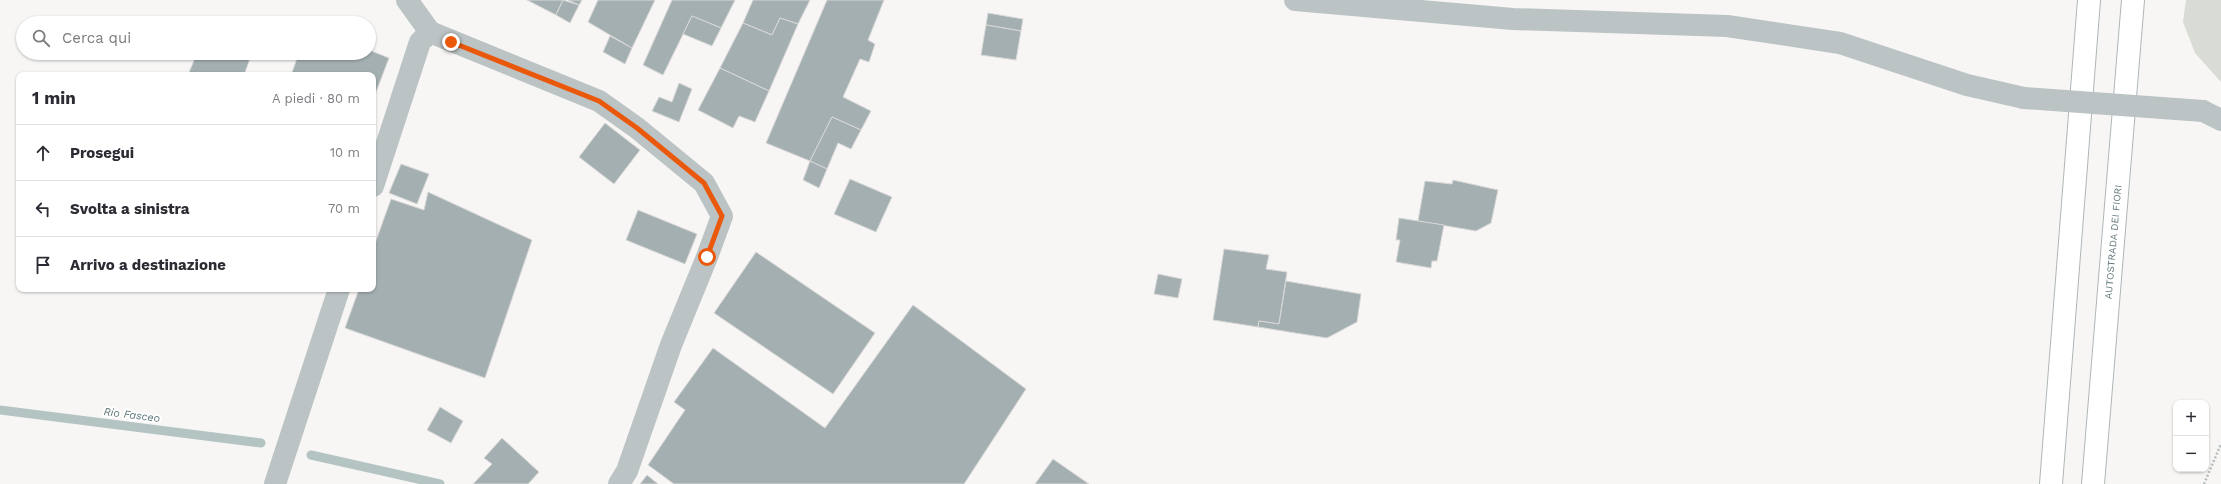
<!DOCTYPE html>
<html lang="it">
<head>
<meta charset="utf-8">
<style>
	body { margin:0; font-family:"Work Sans",sans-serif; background:#f7f7f7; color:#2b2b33 }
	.controls { position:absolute; right:12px; bottom:12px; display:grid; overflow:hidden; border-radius:8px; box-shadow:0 1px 3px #0004 }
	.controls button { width:36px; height:36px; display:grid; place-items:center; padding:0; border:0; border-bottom:1px solid #e1e1e2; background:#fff; color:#2b2b33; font:20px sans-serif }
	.stop { position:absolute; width:12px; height:12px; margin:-9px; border:3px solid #ea580c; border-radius:50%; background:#fff }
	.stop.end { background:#ea580c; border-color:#fff; box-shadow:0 1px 4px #0008 }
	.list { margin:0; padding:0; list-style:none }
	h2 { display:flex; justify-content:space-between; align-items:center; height:52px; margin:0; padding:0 16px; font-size:17px }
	h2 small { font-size:13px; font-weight:400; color:#7c7c81 }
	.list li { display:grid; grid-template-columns:26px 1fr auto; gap:12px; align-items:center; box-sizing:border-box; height:56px; padding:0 16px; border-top:1px solid #e1e1e2 }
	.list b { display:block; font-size:15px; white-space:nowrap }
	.list em { font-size:13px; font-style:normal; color:#7c7c81 }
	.icon { flex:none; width:22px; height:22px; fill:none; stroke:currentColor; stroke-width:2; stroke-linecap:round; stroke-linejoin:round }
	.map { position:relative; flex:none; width:2221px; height:484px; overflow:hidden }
	.search { position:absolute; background:#fff; box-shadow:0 1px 3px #0004; left:16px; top:16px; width:360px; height:44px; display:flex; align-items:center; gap:10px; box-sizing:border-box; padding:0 14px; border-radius:22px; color:#7c7c81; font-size:15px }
	.panel { position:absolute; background:#fff; box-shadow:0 1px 3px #0004; left:16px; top:72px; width:360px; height:220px; border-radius:8px }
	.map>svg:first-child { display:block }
	.green { fill:#d9dcd4 }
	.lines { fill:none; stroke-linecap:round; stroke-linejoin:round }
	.stream { stroke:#b3c4c3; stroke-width:9 }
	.building { fill:#a3afb1; stroke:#d9d8d7 }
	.motorway-casing { stroke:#b0b6b8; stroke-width:24 }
	.path { stroke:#b7bcbd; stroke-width:2.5; stroke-dasharray:2 2; stroke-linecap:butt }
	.minor { stroke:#bcc3c4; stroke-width:22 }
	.motorway { stroke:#fff; stroke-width:22 }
	.minor-bridge { stroke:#bcc3c4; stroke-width:22 }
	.route { stroke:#ea580c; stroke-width:5 }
	.labels { text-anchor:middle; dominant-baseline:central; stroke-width:4; stroke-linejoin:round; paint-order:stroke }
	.street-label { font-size:10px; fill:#647a7d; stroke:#fff }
	.water-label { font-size:11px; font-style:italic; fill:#5f7878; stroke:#fff }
</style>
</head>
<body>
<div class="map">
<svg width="2221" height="484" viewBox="0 0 2221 484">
	<rect width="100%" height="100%" fill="#f7f6f4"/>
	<polygon class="green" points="2186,0 2221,0 2221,82 2195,53 2183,22"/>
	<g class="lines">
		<g class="stream">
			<polyline points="0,410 261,443"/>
			<polyline points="311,455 440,484"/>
		</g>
	</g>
	<g class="building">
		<polygon points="527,0 563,0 556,15"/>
		<polygon points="563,0 579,5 570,23 556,15"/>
		<polygon points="568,0 582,0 579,5"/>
		<polygon points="598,0 655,0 632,48 588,22"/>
		<polygon points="672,0 735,0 721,28 692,16 663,75 643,65"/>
		<polygon points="753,0 810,0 798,24 780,18 772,35 743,23"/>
		<polygon points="827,0 884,0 868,40 875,44 869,62 860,59 843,97 871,111 861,130 832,117 810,161 766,143"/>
		<polygon points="988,13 1023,19 1021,31 986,25"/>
		<polygon points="692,16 721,28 712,46 683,34"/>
		<polygon points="780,18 798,24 769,91 720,68 743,23 772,35"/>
		<polygon points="986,25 1021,31 1016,60 981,55"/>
		<polygon points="610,36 632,48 625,64 603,52"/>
		<polygon points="369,50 389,58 373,100 373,75 291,75 299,53 369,53"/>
		<polygon points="197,53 252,53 244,75 188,75"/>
		<polygon points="720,68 769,91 755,122 739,116 733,128 698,110"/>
		<polygon points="679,83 692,89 679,122 652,111 659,97 672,102"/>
		<polygon points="832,117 861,130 851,149 838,143 827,169 810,161"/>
		<polygon points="605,123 640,150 614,184 579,157"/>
		<polygon points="810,161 827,169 819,188 803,180"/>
		<polygon points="401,164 429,174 417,204 389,193"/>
		<polygon points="850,179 892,197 876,232 834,214"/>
		<polygon points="1453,180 1498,190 1491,223 1476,231 1418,221 1425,181 1452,184"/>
		<polygon points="428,192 532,240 485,378 345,328 359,289 373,289 373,249 391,199 424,210"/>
		<polygon points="638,210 697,234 685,264 626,240"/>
		<polygon points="1399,218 1444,225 1437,261 1432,261 1431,268 1396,262 1400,240 1396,240"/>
		<polygon points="1224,249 1269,255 1266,269 1287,272 1279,324 1259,321 1258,327 1213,320"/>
		<polygon points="756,252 875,333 833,394 714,313"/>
		<polygon points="1158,274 1182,279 1178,298 1154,294"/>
		<polygon points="1286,281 1361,294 1357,322 1327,338 1258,327 1259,321 1279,324"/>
		<polygon points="913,305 1026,389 964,484 674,484 648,465 685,410 674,402 713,348 825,428"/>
		<polygon points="440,407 463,421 451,443 427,430"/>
		<polygon points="502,438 539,472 528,484 473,484 492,464 484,458"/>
		<polygon points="1053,459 1089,484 1035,484"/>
		<polygon points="647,475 658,484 640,484"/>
	</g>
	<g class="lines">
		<g class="motorway-casing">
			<g id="motorway">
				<polyline points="2051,484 2089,0"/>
				<polyline points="2093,484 2133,0"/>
			</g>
		</g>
		<polyline class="path" points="2204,484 2221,444"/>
		<g class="minor">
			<polyline points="407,0 430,32"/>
			<polyline points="1295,0 1513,19 1727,26 1840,43 1967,85 2024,98"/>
			<polyline points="2203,111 2221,120"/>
			<polyline points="373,186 420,42 430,32 599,101 637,128 704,183 722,216 707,257 671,345 627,471 619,484"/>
			<polyline points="275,484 339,289"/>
		</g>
		<use href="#motorway" class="motorway"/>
		<polyline class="minor-bridge" points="2024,98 2203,111"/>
	</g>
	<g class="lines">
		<polyline class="route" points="451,42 599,101 637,128 704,183 722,216 707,257"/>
	</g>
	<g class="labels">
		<g class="street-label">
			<text transform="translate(2113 242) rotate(-85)">AUTOSTRADA DEI FIORI</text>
		</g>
		<g class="water-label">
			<text transform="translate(132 415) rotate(7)">Rio Fasceo</text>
		</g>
	</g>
</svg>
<div class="controls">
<button>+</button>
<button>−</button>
</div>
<div class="stop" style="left:707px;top:257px"></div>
<div class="stop end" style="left:451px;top:42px"></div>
<div class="search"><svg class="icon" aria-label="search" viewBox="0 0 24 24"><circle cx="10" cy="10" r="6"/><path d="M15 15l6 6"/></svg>Cerca qui</div>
<section class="panel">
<h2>1 min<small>A piedi · 80 m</small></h2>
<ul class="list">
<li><svg class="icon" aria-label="ahead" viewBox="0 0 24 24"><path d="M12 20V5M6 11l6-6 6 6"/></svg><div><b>Prosegui</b></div><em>10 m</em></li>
<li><svg class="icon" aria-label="left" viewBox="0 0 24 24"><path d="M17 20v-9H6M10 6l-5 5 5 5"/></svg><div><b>Svolta a sinistra</b></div><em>70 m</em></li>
<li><svg class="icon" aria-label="arrive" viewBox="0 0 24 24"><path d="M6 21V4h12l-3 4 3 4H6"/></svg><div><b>Arrivo a destinazione</b></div></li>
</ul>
</section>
</div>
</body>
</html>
